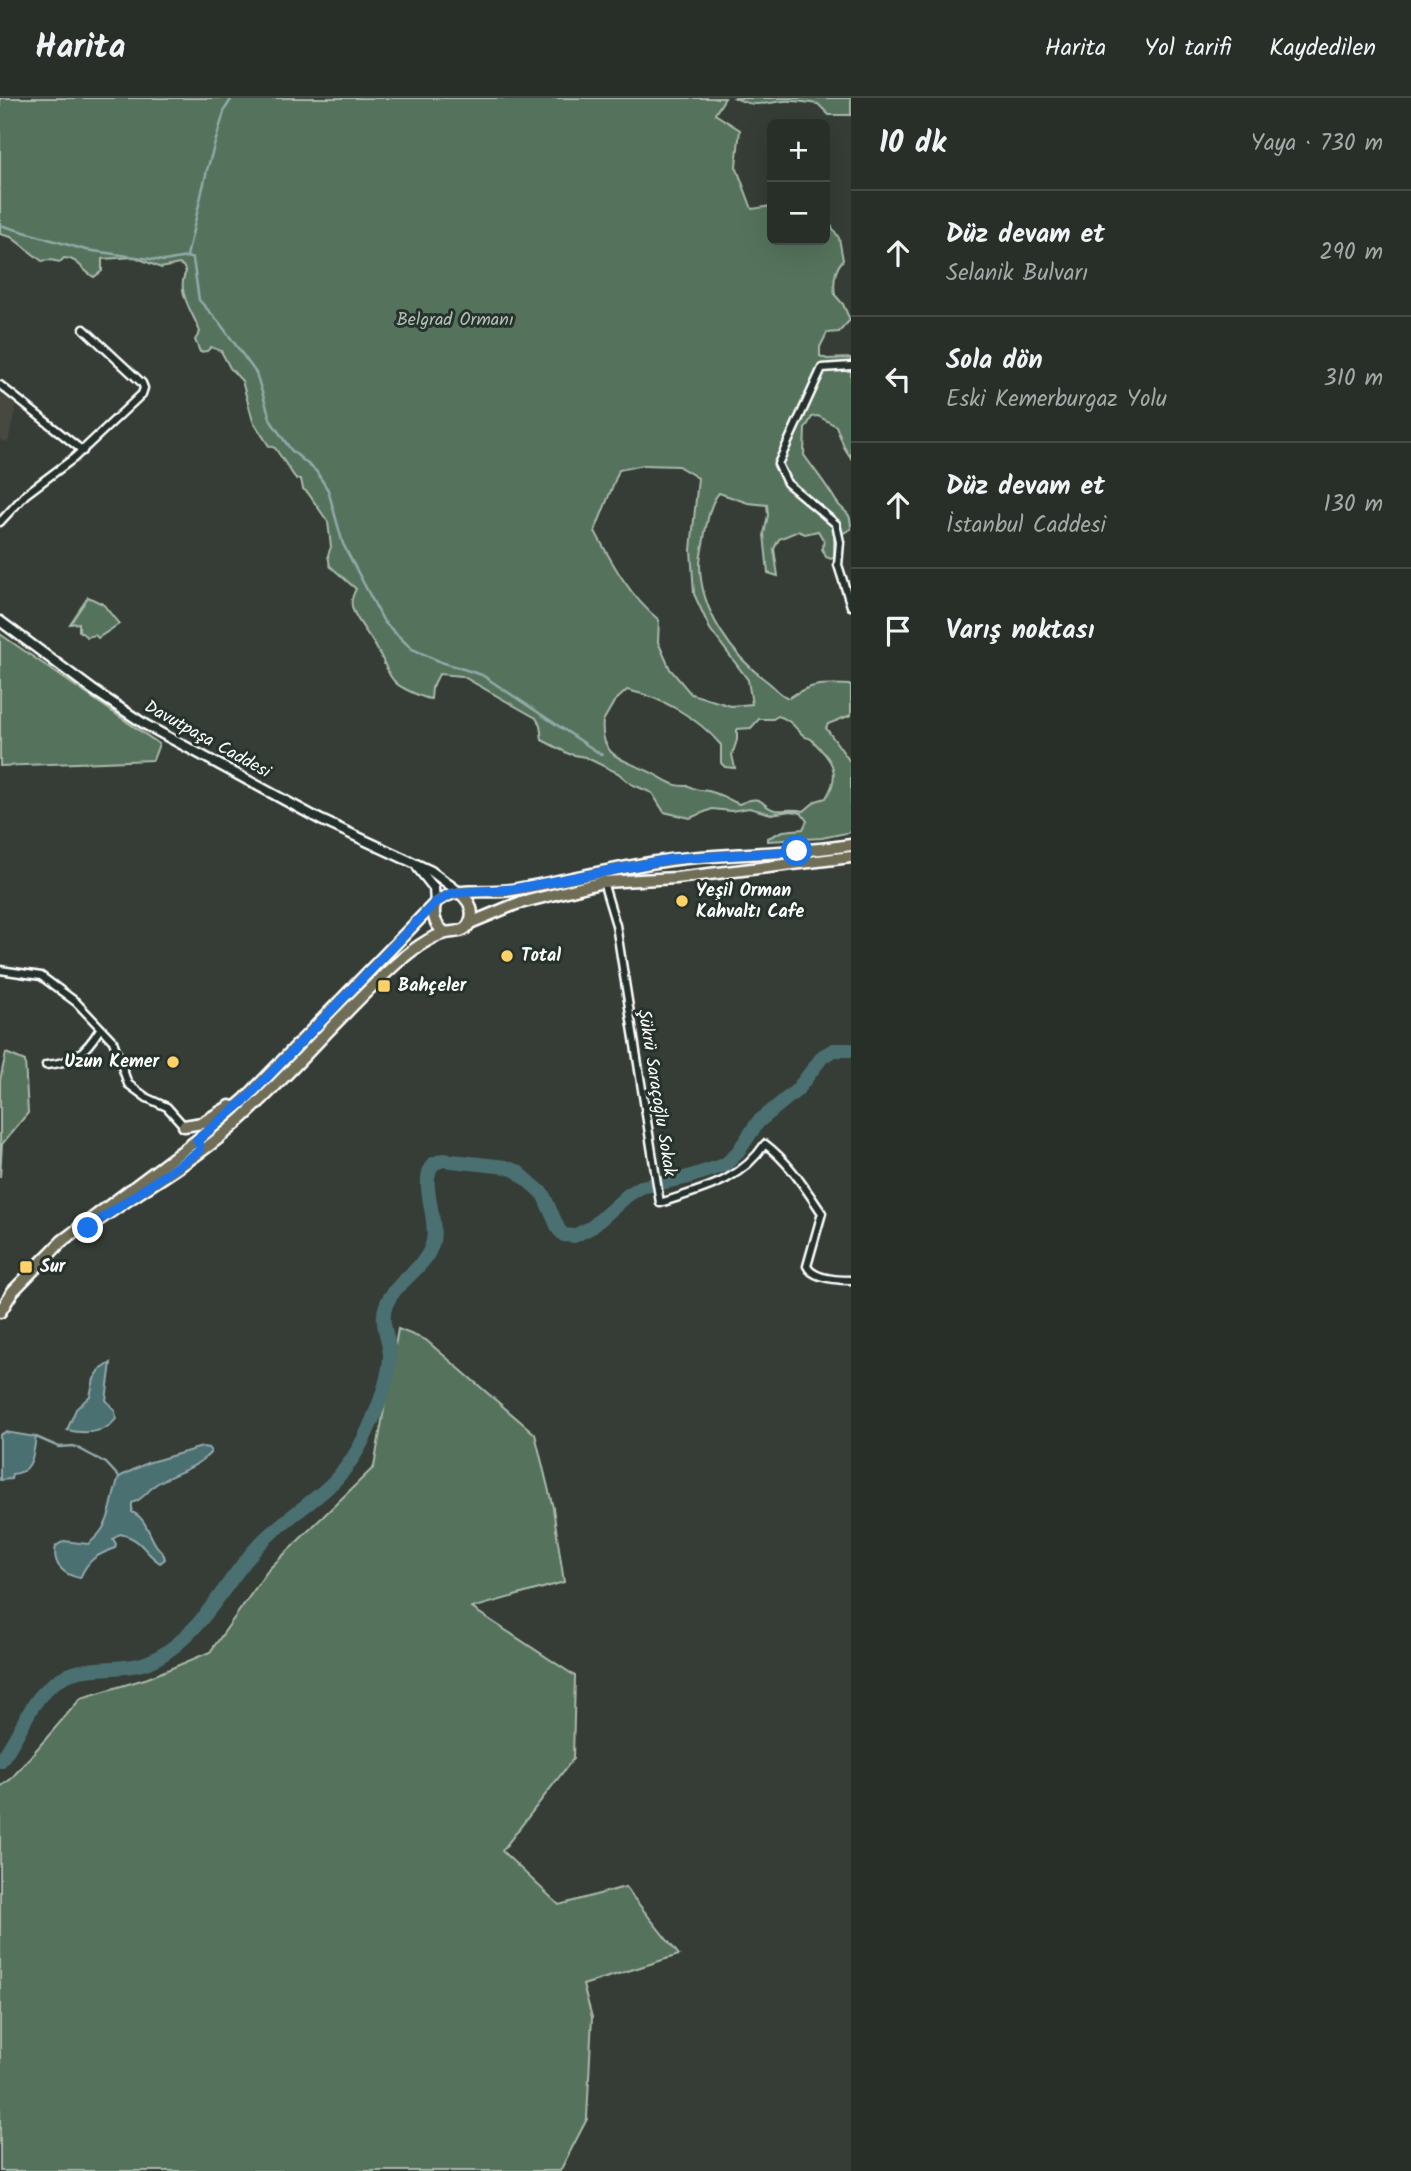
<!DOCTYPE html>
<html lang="tr">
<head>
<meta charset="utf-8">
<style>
	body { margin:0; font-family:Kalam,sans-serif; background:#343a34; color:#f1f3f6 }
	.controls { position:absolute; right:21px; top:21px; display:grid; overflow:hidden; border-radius:10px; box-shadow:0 7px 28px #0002 }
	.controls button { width:63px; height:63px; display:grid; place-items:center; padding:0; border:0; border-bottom:2px solid #444a45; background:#282e28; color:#f1f3f6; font:35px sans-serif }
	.stop { position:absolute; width:21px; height:21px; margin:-16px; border:5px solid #1a73e8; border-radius:50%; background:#fff }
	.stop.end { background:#1a73e8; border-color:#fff; box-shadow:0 2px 7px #0008 }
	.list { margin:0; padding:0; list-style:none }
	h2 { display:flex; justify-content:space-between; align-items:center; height:91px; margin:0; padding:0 28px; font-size:30px }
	h2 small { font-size:23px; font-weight:400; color:#a5a8a8 }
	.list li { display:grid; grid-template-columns:46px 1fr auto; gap:21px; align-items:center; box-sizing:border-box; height:126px; padding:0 28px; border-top:2px solid #444a45 }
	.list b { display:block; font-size:26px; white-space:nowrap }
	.list p { margin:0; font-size:23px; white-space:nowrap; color:#a5a8a8 }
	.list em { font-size:23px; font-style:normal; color:#a5a8a8 }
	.icon { flex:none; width:38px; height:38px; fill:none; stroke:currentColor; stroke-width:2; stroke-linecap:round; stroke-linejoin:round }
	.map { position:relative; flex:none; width:851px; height:2073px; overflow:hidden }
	header { display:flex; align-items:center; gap:42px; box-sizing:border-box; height:98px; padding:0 35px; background:#282e28; border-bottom:2px solid #444a45 }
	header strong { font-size:33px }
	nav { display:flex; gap:38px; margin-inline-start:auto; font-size:24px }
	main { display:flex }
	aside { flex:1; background:#282e28 }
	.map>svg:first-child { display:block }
	.built { fill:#474a41 }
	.green { fill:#55735b; stroke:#aab9ad; stroke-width:2; fill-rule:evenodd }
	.water { fill:#4b6f71; stroke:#93a9aa; stroke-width:2 }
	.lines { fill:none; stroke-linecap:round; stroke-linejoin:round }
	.stream { stroke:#93a9aa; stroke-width:2.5 }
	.river { stroke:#4b6f71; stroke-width:14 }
	.minor-casing { stroke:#fff; stroke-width:11 }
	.tertiary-casing { stroke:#fff; stroke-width:13 }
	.primary-casing { stroke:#fff; stroke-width:15 }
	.minor { stroke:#26332d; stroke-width:6 }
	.tertiary { stroke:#26332d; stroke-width:8 }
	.primary { stroke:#716e59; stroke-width:10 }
	.route { stroke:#1a73e8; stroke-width:9 }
	.poi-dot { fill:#ffd166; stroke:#26332d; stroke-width:2.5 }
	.labels { text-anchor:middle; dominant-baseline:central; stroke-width:6; stroke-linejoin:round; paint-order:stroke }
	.park-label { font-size:18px; fill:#b2c0b5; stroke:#26332d }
	.street-label { font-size:18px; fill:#fff; stroke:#26332d }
	.poi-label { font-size:18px; font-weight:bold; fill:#fff; stroke:#26332d; text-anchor:start }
</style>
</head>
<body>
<header>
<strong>Harita</strong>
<nav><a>Harita</a><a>Yol tarifi</a><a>Kaydedilen</a></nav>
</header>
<main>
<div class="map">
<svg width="851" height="2073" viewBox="0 0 851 2073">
	<rect width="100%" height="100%" fill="#353d36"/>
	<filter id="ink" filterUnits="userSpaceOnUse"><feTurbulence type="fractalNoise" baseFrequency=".0143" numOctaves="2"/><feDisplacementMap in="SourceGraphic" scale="14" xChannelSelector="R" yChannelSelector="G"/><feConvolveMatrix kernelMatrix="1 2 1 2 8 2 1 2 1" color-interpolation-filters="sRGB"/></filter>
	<g filter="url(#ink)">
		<polygon class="built" points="0,295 16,308 8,344 0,342"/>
		<g class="green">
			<path d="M0,0H725L715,16L740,32L736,68L752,111L772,108V142H825V103L830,126L839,140L843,162C834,172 833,184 835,197L843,206L850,222L839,234L827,235L820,249V258L827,261L851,260V360L844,349L836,328L818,318L812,319L805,331L804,357C815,373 826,386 836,403C844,416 851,411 851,431L834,440V459L831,461L826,459L822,451L824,443L818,433L805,436L798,433L779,441L774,451L778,478L768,475L764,436L768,417L767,407L748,405L719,395C710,405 708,421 705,434C704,445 700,456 700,467C700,512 732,558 768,584C776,590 779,597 789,600C812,584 824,586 851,587V617L828,626L826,630L851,665V734L822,740L768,743V740L783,733L803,731L807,723L801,715L791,713L771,716L749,710L731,713L712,711L690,720L664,714L652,695L631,686L618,675L585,659L569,656L542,642L540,627L536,620L462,578L439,576L432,590L431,601C423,600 401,590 396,585C386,576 384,561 377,551C370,538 359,526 353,512C350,504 352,498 356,491L330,468L328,457L331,449L328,424L308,395L303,391L301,381H296L275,350L269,348L253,323L242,283L230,270L221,253L211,249L207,253L200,254L195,242L200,234C194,216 175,193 186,174L183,168L179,166L161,170L135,159L102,161V173L94,179C83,174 78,160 64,160L60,164L50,162L42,163L11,139L0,136ZM643,367L678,368L698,380L691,452L694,496L710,531L748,582L752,606L731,608L691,596L670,571L658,544L659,522C630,499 612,465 595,433L619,372ZM627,592C663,600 697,619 721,647V665L725,669L735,670L732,657L737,642V631L751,630L759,621H773L778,618C790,621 796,631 804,638C809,642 809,638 813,643C832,663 842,674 826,700L816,703L804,713C792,710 785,713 775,712C760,709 765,694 739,706C730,702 722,697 712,694C704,691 698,694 689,688C674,689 668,684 654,676C629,662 599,663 603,623L614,604Z"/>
			<path d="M735,0H851V17H829L818,6C807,5 795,2 784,3C765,5 753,10 735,0Z"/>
			<polygon points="88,499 103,506 119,526 98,540 95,537 87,539 79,533 79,525 70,526"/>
			<polygon points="0,536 159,646 153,662 0,668"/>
			<polygon points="6,955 25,963 28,1015 2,1046 0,1079 0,982"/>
			<polygon points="398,1231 426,1242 535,1336 553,1410 564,1484 472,1510 575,1578 573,1661 502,1753 559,1807 625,1789 679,1857 583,1887 592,1919 587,2021 560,2073 0,2073 0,1689 11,1681 81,1600 148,1580 210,1554 269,1471 374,1369"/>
		</g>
		<g class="water">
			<path d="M111,1265L106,1302L115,1313L116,1321C105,1336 83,1336 67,1332L76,1311L90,1298L94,1281L100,1272Z"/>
			<path d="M5,1334L36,1339C33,1357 33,1375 12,1376L11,1381L0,1382V1337Z"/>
			<path d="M202,1349L209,1350L211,1354C196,1371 176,1374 158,1385C148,1391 145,1401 132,1405V1414C146,1420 148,1435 156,1447C160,1453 164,1454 165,1461L160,1465C143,1454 143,1441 120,1436L113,1441L116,1446L115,1450C97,1457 88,1461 80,1480C63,1477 52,1466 56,1448L64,1443L88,1446C114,1427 109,1405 119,1379L147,1365Z"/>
		</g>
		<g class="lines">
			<g class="stream">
				<polyline points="0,127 86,152 164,163 187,159 193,161 199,202 219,224 256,275 271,323 291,352 316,373 328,392 343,446 384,524 412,551 441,564 482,577 602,657"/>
				<polyline points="187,158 207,72 225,11 232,0"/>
				<polyline points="36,1339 59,1349 74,1348 106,1365 119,1379"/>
			</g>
			<path class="river" d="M0,1663C21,1638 27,1605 54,1585C84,1561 123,1578 155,1561C202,1536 224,1485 258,1448C290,1413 328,1400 354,1358C369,1334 389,1287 390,1259C390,1240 379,1226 386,1207C396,1182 427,1171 433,1143C438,1119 419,1085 433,1066L443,1062L506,1069L517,1073L543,1096L559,1132L564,1137L574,1138L592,1129L628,1097L641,1089L685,1080L725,1067L738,1054L758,1024L797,992L823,958L834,952H851"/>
			<g class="minor-casing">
				<g id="minor">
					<polyline points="851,268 822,270 778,366 787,385 836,426 840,444 838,467 851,508"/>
					<polyline points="0,287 83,353"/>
					<polyline points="0,424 26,396 74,360 142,296 144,290 142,285 84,231"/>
					<path d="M603,784L616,827L660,1105C702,1091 740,1084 765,1046C789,1064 805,1090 822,1115L807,1168C813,1181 838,1182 851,1182"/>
					<polyline points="0,872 41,878 76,904 113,943 128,986 147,1000 167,1009 184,1028"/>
					<path d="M46,967C73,965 85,955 100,931"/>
				</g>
			</g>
			<g class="tertiary-casing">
				<g id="tertiary">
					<polyline points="0,523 93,592 146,627 321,722 431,773 459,794"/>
					<polyline points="418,770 434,790 435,805"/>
				</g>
			</g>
			<g class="primary-casing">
				<g id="primary">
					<path d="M435,806C432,818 435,828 446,835"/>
					<polyline points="470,825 516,806 603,784 676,780 851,759"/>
					<polyline points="184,1028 202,1025 230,1008"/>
					<path d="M96,1124C143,1090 196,1062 239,1023C294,973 341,915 397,865C410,854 428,839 446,835C455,833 464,835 469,826C476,813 469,802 459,794"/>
					<path d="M0,1214L13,1193L62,1143L201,1039L245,1001L435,805C456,787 486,796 512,792C565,783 617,769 670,762C730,754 791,757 851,747"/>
				</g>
			</g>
			<use href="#minor" class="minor"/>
			<use href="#tertiary" class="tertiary"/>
			<use href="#primary" class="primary"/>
		</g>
	</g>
	<g class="lines" filter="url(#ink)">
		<polyline class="route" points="88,1130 198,1054 200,1048 197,1042 245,1002 435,805 452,795 514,791 671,761 797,753"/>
	</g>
	<g class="poi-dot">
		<circle cx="682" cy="803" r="7"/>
		<circle cx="507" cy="858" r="7"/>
		<rect x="377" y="881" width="14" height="14" rx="3.5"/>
		<circle cx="173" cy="964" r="7"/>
		<rect x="19" y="1162" width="14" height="14" rx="3.5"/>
	</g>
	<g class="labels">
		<g class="park-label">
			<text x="455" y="222">Belgrad Ormanı</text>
		</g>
		<g class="street-label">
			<text transform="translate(207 642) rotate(29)">Davutpaşa Caddesi</text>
			<text transform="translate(656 995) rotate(81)">Şükrü Saraçoğlu Sokak</text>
		</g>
		<g class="poi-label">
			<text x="696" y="793">Yeşil Orman<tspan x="696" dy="21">Kahvaltı Cafe</tspan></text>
			<text x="521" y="858">Total</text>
			<text x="398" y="888">Bahçeler</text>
			<text x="159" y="964" text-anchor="end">Uzun Kemer</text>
			<text x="40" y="1169">Sur</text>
		</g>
	</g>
</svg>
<div class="controls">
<button>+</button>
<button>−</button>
</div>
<div class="stop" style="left:797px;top:753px"></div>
<div class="stop end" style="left:88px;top:1130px"></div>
</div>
<aside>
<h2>10 dk<small>Yaya · 730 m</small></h2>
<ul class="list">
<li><svg class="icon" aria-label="ahead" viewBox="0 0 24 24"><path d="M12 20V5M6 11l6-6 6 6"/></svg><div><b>Düz devam et</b><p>Selanik Bulvarı</p></div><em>290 m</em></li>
<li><svg class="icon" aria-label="left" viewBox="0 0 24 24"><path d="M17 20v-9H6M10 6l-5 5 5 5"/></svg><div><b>Sola dön</b><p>Eski Kemerburgaz Yolu</p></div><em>310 m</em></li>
<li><svg class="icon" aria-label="ahead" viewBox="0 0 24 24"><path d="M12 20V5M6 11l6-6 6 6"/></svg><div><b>Düz devam et</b><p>İstanbul Caddesi</p></div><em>130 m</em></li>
<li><svg class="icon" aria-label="arrive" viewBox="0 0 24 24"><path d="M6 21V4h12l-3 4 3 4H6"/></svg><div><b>Varış noktası</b></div></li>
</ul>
</aside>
</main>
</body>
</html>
